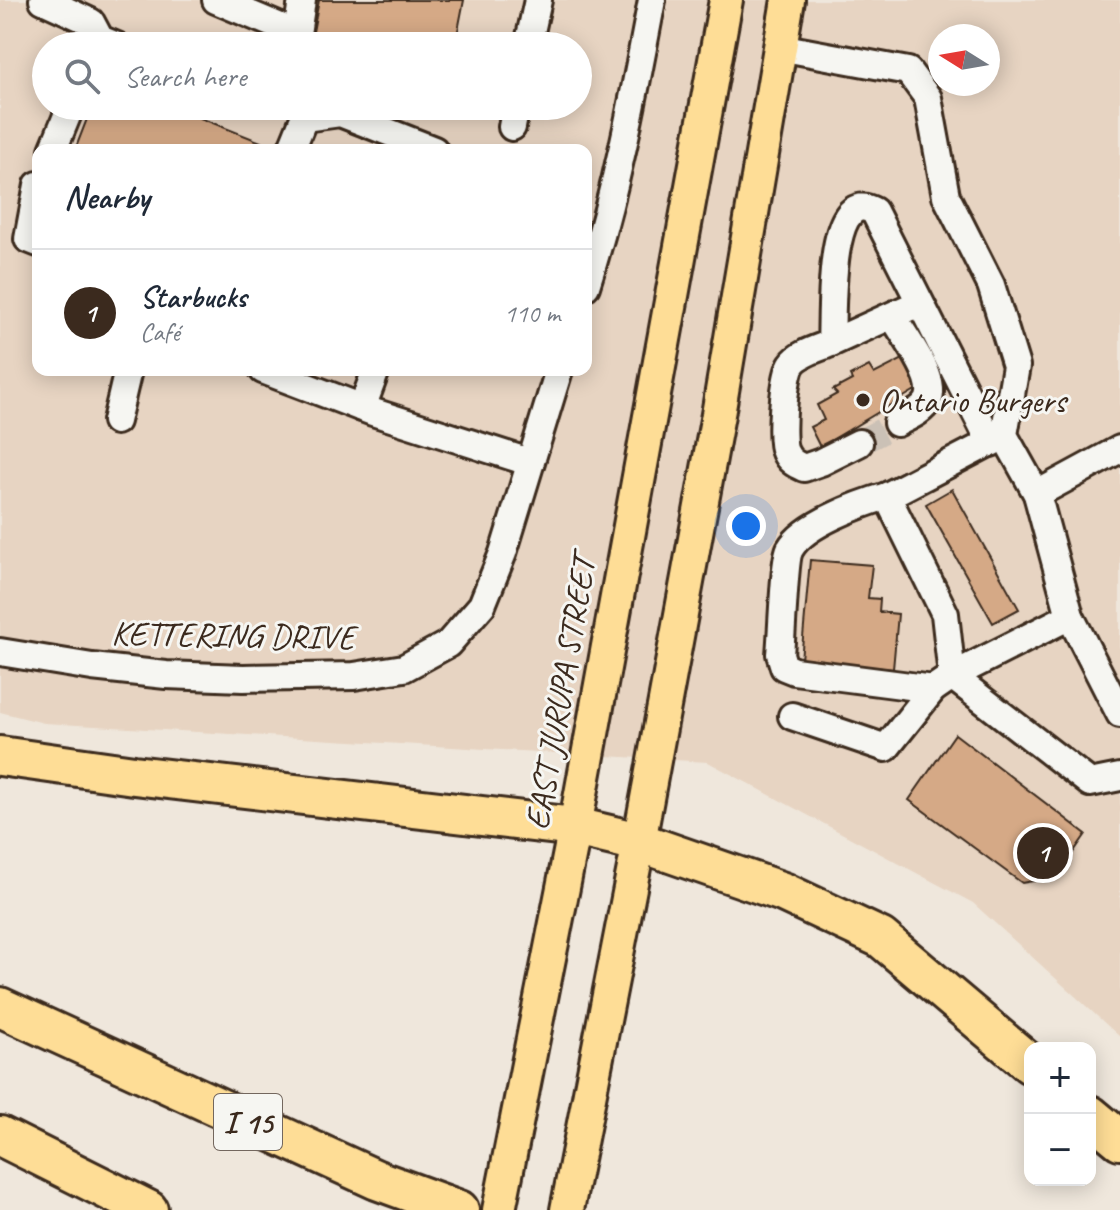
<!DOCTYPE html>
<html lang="en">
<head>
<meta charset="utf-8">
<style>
	body { margin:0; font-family:Caveat,sans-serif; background:#f6f6f7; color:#1f2937 }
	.controls { position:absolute; right:24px; bottom:24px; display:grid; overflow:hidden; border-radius:16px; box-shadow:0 4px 20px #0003 }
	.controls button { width:72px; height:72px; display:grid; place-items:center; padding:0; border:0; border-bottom:2px solid #e0e1e3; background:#fff; color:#1f2937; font:40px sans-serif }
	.compass { position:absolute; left:928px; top:24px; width:72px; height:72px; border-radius:50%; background:#fff; box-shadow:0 4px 20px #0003; rotate:281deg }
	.you { position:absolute; left:746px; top:526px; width:28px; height:28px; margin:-20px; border:6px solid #fff; border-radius:50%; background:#1a73e8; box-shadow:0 0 0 12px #1a73e833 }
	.badge { display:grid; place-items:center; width:52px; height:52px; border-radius:50%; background:#3b2a1e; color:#fff; font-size:26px; font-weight:700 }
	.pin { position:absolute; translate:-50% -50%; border:4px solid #fff; box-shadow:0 2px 8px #0006 }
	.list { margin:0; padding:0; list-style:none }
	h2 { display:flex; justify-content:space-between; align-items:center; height:104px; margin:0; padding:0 32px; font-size:34px }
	h2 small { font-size:26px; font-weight:400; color:#747a83 }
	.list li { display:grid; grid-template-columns:52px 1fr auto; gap:24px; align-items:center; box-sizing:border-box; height:128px; padding:0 32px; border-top:2px solid #e0e1e3 }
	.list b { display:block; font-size:30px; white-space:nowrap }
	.list p { margin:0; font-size:26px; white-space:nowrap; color:#747a83 }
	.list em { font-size:26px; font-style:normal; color:#747a83 }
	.icon { flex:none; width:44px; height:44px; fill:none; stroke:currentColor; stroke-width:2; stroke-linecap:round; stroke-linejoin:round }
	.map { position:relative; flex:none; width:1120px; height:1210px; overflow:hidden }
	.search { position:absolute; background:#fff; box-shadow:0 4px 20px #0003; left:32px; top:32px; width:560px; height:88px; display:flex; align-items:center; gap:20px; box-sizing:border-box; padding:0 28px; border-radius:44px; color:#747a83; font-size:30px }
	.panel { position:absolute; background:#fff; box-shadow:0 4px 20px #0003; left:32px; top:144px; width:560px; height:232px; border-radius:16px }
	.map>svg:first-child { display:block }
	.built { fill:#e7d4c2; fill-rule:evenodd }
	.building { fill:#d5a986; stroke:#3b2a1e; stroke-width:2 }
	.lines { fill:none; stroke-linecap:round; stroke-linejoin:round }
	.minor-tunnel { stroke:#cbc1b6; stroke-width:26; stroke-dasharray:26 13; stroke-linecap:butt }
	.minor-casing { stroke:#3b2a1e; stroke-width:32 }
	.major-casing { stroke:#3b2a1e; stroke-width:38 }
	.highway-casing { stroke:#3b2a1e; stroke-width:44 }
	.minor { stroke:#f6f6f2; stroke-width:26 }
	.major { stroke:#fedd96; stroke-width:32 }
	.highway { stroke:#fedd96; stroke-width:38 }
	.poi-dot { fill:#3b2a1e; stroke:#f6f6f2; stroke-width:3 }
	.labels { text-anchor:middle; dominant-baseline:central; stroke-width:6; stroke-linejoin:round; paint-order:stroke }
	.shield { fill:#f6f6f2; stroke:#73675e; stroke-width:2 }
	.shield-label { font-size:32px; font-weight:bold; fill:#3b2a1e }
	.poi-label { font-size:34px; fill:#3b2a1e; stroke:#f6f6f2; text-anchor:start }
	.street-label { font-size:34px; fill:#3b2a1e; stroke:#f6f6f2 }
</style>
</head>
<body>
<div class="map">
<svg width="1120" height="1210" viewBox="0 0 1120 1210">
	<rect width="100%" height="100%" fill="#efe7dc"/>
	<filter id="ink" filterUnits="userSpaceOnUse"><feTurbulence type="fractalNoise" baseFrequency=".0125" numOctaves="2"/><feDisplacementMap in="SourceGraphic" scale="16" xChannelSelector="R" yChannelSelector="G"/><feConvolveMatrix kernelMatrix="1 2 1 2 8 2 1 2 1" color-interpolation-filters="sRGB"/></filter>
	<g filter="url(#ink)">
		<path class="built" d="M0,0H1120V1037L973,903L708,762L44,723L0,712ZM940,36H988V84H940ZM46,46H578V106H46ZM38,150H586V370H38Z"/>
		<g class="building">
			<polygon points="319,0 464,0 455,46 359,46 312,37"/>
			<polygon points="92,106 170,106 261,142 258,150 75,150"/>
			<polygon points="905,358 922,386 820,447 810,427 824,420 817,405 837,394 833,390 852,380 850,376 869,366 874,374"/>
			<polygon points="952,489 1019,609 993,623 926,504"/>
			<polygon points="810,560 872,565 868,598 880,599 879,612 898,614 893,669 801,660"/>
			<polygon points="955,734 1086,834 1056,877 1022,883 909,800"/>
		</g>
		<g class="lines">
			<polyline class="minor-tunnel" points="859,443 897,423"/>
			<g class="minor-casing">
				<g id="minor">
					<polyline points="43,0 91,22 100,39 117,46"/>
					<polyline points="216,0 297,34 302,0"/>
					<polyline points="528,46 538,0"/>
					<polyline points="779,47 908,71 928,98 946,196 991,285 1016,366 1004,435 1037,494 1070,616 1120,714"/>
					<polyline points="512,127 516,106"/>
					<polyline points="53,150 71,106"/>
					<polyline points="291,150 304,118 340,113 434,150"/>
					<polyline points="38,185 28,239 38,243"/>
					<path d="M586,286C616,193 634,96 652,0"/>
					<path d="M893,316C904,337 939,379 928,401C922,412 908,417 897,423"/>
					<polyline points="831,343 906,309"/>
					<polyline points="263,370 373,412 529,462"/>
					<polyline points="362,408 376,370"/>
					<polyline points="116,421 128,370"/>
					<polyline points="1004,435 887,496 945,614 952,676 1070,616"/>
					<path d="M859,443L821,462L804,468C795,464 789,461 785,452C779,440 784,375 792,364C799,353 820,348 831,343C833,319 826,184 874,211L991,443"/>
					<polyline points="1037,494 1120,449"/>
					<path d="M887,496C860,504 804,524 790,549C784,559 782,637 780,654L784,667L794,671L933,689"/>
					<polyline points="0,652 92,667 166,675 243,678 354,676 404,668 448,644 482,605 503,553 559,370"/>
					<polyline points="792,716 886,748 933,689 952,676 1090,783 1120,777"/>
				</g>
			</g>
			<g class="major-casing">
				<g id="major">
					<polyline points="499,1210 575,827 726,0"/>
					<polyline points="567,1210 639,842 719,409 788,0"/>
				</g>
			</g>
			<g class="highway-casing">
				<g id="highway">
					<polyline points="0,756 134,775 575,827 639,842 783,892 881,938 1030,1064"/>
					<polyline points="0,1007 377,1180 459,1210"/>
					<polyline points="1090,1115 1120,1140"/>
					<polyline points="0,1136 148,1210"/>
				</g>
			</g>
			<use href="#minor" class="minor"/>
			<use href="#major" class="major"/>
			<use href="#highway" class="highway"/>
		</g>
	</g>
	<circle class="poi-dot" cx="863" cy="400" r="8"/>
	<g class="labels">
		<rect class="shield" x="214" y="1094" width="68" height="56" rx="6"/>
		<g class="shield-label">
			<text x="248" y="1122">I 15</text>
		</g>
		<g class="poi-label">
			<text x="879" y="400">Ontario Burgers</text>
		</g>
		<g class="street-label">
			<text transform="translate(233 635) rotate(1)">KETTERING DRIVE</text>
			<text transform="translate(560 693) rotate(-80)">EAST JURUPA STREET</text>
		</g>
	</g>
</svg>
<div class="controls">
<button>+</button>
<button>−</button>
</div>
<svg class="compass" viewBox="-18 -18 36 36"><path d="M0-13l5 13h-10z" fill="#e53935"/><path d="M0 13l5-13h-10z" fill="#747a83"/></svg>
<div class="you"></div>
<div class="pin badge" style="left:1043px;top:853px">1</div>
<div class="search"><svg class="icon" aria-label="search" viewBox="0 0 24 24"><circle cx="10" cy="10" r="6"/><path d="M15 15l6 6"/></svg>Search here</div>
<section class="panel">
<h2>Nearby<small></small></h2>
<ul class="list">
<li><span class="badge">1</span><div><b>Starbucks</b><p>Café</p></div><em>110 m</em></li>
</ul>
</section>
</div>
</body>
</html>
